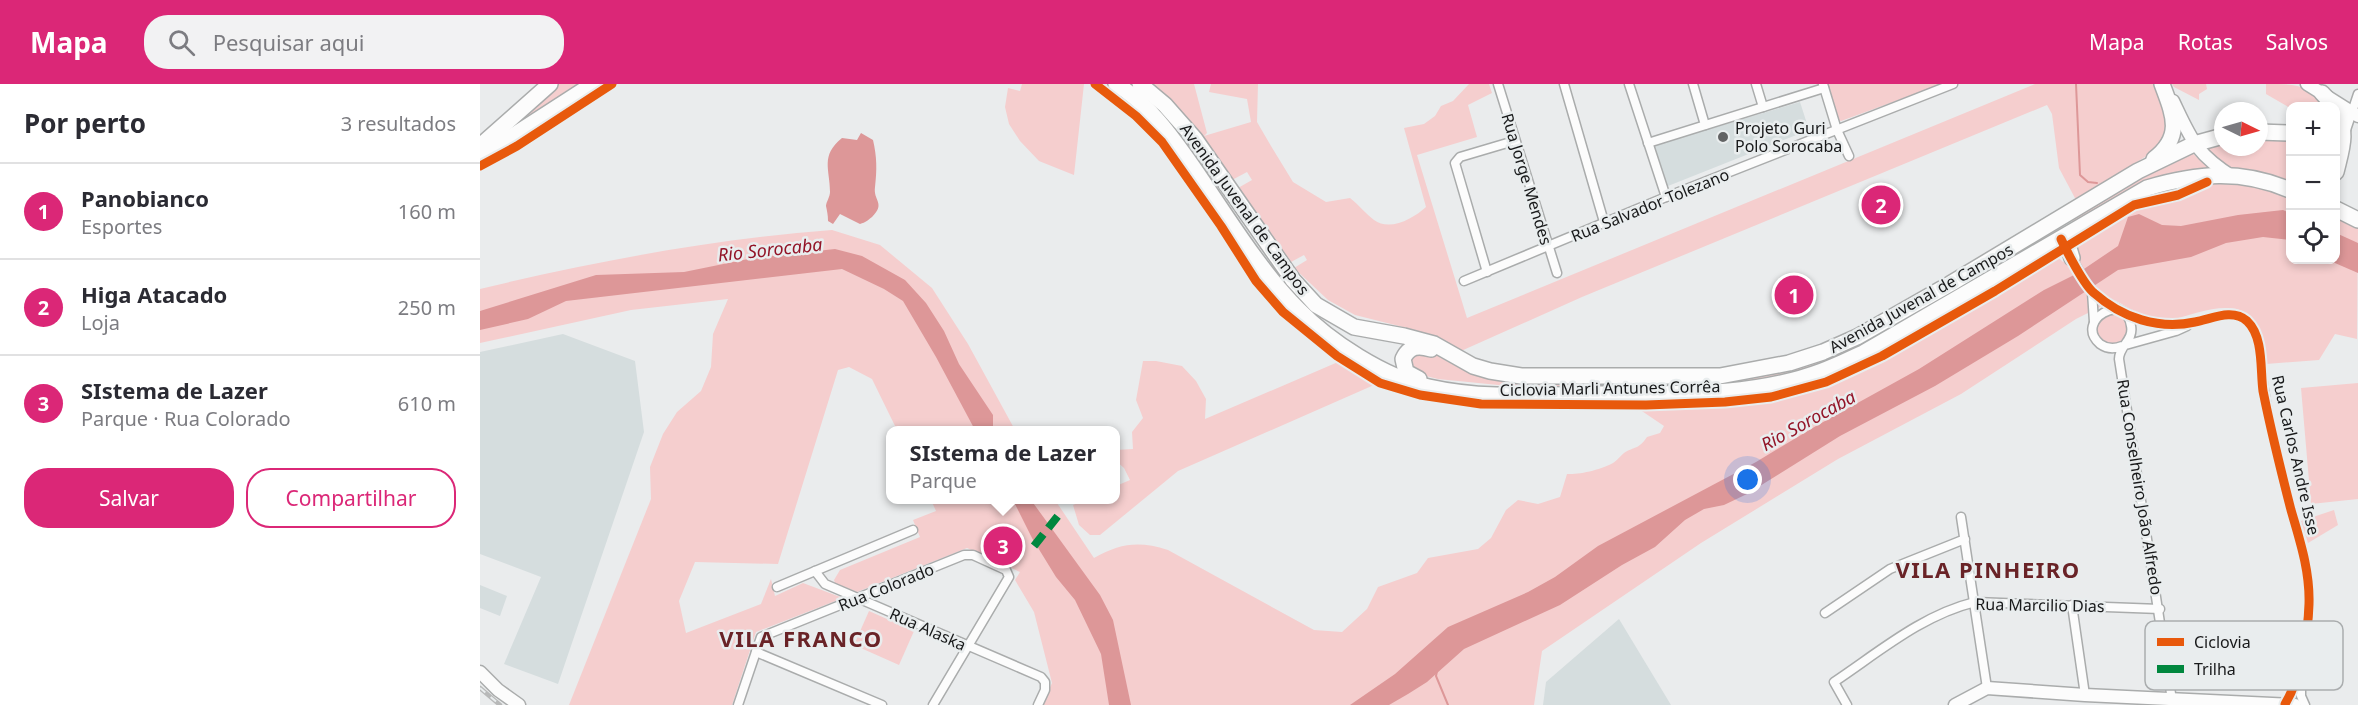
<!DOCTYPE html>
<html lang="pt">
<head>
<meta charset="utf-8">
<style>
	body { margin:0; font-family:"Noto Sans",sans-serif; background:#f2f2f3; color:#2b2b33 }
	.controls { position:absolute; right:18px; top:18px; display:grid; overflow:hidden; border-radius:12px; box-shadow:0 3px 9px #0003 }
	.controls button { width:54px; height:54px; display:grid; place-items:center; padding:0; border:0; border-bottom:2px solid #e1e1e2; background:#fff; color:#2b2b33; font:30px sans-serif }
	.compass { position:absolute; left:1734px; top:18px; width:54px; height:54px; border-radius:50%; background:#fff; box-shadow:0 3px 9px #0003; rotate:95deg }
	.you { position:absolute; left:1268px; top:396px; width:21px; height:21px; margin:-15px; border:4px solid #fff; border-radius:50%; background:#1a73e8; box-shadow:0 0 0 9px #1a73e833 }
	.badge { display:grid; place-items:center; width:39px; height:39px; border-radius:50%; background:#db2777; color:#fff; font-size:20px; font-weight:700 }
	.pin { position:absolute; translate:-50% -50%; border:3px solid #fff; box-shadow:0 2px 6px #0006 }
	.popup { position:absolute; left:406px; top:342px; width:234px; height:78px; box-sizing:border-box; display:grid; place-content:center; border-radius:12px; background:#fff; filter:drop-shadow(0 2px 4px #0005); font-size:20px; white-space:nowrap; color:#7c7c81 }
	.popup b { font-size:22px; color:#2b2b33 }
	.popup::after { content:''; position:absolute; left:50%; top:100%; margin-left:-12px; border:12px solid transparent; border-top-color:#fff }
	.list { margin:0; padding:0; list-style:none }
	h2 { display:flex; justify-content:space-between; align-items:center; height:78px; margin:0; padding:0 24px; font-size:26px }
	h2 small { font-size:20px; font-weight:400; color:#7c7c81 }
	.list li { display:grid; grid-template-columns:39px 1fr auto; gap:18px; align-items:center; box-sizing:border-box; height:96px; padding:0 24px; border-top:2px solid #e1e1e2 }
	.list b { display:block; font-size:22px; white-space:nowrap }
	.list p { margin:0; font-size:20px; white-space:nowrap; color:#7c7c81 }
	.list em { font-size:20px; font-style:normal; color:#7c7c81 }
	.actions { display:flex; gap:12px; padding:18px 24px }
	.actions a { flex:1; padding:14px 0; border:2px solid #db2777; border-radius:24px; text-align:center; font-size:21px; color:#db2777 }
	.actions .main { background:#db2777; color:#fff }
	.icon { flex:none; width:33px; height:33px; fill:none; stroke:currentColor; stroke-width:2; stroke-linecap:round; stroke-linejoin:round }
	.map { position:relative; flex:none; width:1878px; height:621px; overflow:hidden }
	header { display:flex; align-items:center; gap:36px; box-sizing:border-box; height:84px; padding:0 30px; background:#db2777; color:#fff }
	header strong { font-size:28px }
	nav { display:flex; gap:33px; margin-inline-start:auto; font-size:21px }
	.search { width:420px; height:54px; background:#f2f2f3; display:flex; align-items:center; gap:15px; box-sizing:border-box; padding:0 21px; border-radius:24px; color:#7c7c81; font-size:22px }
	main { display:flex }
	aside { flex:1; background:#fff }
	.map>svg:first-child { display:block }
	.built { fill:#d5ddde }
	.green { fill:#f5cece }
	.water { fill:#dd9798 }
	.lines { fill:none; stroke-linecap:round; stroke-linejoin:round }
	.stream { stroke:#dd9798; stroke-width:2 }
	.street-casing { stroke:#aaacac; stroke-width:11 }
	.secondary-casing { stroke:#aaacac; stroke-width:15 }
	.highway-casing { stroke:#aaacac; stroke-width:18 }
	.street { stroke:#fcfcfc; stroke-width:8 }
	.secondary { stroke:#fcfcfc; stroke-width:12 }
	.highway { stroke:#fcfcfc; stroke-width:15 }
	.rail-casing { stroke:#b8b9b9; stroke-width:4.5 }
	.rail { stroke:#e9edee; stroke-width:2; stroke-dasharray:7; stroke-linecap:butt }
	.quiet { stroke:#00873e; stroke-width:8; stroke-dasharray:15 8; stroke-linecap:butt }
	.cycleway-casing { stroke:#e9edee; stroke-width:13 }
	.cycleway { stroke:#e8590c; stroke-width:9 }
	.poi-dot { fill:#626364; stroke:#e9edee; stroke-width:2 }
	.labels { text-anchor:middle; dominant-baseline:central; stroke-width:5; stroke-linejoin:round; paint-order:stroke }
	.poi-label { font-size:16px; fill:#18191a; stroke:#e9edee; text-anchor:start }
	.street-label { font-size:16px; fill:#18191a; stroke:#e9edee }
	.water-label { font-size:18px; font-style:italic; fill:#931528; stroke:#e9edee }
	.district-label { font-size:22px; font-weight:bold; letter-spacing:1.5px; fill:#692327; stroke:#e9edee }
	.key { fill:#e9edee; stroke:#aaadae; stroke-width:1.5 }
	.key-label { font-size:16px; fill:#18191a }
</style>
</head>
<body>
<header>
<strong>Mapa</strong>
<div class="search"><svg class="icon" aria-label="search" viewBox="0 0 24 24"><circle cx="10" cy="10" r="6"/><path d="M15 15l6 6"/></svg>Pesquisar aqui</div>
<nav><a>Mapa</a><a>Rotas</a><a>Salvos</a></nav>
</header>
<main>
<aside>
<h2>Por perto<small>3 resultados</small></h2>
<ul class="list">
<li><span class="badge">1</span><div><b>Panobianco</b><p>Esportes</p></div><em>160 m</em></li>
<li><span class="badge">2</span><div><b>Higa Atacado</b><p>Loja</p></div><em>250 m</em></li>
<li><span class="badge">3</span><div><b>SIstema de Lazer</b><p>Parque · Rua Colorado</p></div><em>610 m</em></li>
</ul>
<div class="actions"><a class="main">Salvar</a><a>Compartilhar</a></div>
</aside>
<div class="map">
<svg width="1878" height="621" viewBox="0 0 1878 621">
	<rect width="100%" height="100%" fill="#eaeced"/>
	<g class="built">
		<polygon points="1320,18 1329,46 1188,102 1185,101 1174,64 1176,61"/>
		<polygon points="83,250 155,277 164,348 78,600 24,580 61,493 0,470 0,268"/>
		<polygon points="0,501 27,512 20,532 0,524"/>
		<polygon points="1139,535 1191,621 1063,621 1066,598"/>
	</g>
	<g class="green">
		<polygon points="73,0 97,0 43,40 39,38 39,34"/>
		<polygon points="542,0 604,0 594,91 559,77 540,57 529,40 525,23 528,4 540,7"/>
		<path d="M671,0H714L727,49L724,52L771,38L767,15L729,8L731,0H778L777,38L791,62L813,98L846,118L870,114C879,121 886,130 894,136C910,148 934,134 946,123L924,44L944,40L955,32L961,22L973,17L989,0H1009L1012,9L988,21L997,53L937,71L987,234L1555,0H1676C1684,26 1694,42 1676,66L1596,116L1579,84L1572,30L1567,21L1102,213L981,267L956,254L931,245L875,231L848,216L814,184L827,176L824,171L811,178L758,104L772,96L767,88L752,96L715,42Z"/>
		<polygon points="1348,0 1462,0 1361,37 1358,36"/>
		<polygon points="1692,0 1726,0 1727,5 1719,10 1719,16 1694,3"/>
		<path d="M1786,0C1815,0 1827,0 1848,22H1810V24L1786,10Z"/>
		<path d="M1779,54H1810V98C1773,87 1753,94 1723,65L1743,58V63H1779Z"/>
		<polygon points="1711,68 1730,85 1591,140 1595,133 1601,129 1687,79"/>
		<path d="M1719,95L1770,100L1810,112V176H1856V132L1878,143L1877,255L1855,250L1839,276L1786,280C1784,270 1784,256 1780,247C1765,208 1720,229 1691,236C1667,237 1654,226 1634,216L1596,235L1481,310L1358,375L1221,459L1062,567L1054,621H562L572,599L554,528L535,496L540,488L487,464L377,508L355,499L354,496L360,486L440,453L433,436L456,427L451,416H575L614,474C641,459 659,457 688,466L834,546L862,548L887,525L898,503L937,489L948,474L998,465L1011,454L1026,426L1038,416L1058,420L1080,413L1087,390C1099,391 1123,385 1133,379C1138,376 1140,372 1144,369C1155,362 1158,366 1167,353L1180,349L1184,342L1147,317L1292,306L1570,168L1575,170L1583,178L1600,169L1596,161L1598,153L1672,108Z"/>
		<polygon points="1582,141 1581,147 1405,251 1335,285 1248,302 1059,305 958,295 938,290 931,285 929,273 932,268 949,267 981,285 996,290 1306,285"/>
		<path d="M352,146L400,161L452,204L488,260L535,346H417L392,295L369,283L358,286L298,480L215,478L199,517L206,549L281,520L291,495L295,512L323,499L363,514L276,548L252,621H89L171,415L170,383L183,350L197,328L221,307L231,283L233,250L248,215L151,226L0,259V205C116,177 234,155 352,146Z"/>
		<circle cx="1632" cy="245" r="15"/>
		<polygon points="663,277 676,277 702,282 716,297 726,315 725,335 858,278 894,301 698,387 620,451 610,451 599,441 593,421 605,416 636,416 636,402 650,396 644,384 636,377 636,366 653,365 652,348 663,334 656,316"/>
		<polygon points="1878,299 1878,415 1831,420 1821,304"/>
		<polygon points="1854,426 1858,441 1828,459 1821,437"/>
		<polygon points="389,527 434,547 419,581 374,561"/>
	</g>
	<g class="water">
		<path d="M381,49L393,56C397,73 397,86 395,103C393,117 406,119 392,133C387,137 386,138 380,140L360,130L353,140L348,137C348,131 347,127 346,122C346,118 350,113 350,108C350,85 340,72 362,54L377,56Z"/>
		<polygon points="1803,126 1810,129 1810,156 1783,153 1746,159 1711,173 1638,186 1538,252 1455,302 1360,352 1267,410 1244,421 1224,425 1205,436 1175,463 1142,481 1080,521 984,565 947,598 928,610 909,621 870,621 915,590 968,543 1048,508 1075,493 1118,462 1276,378 1336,342 1439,285 1564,206 1598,189 1638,162 1648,133 1659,130 1682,141 1701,142 1758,131"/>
		<polygon points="1856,149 1878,159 1878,189 1848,176 1856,176"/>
		<polygon points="355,165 382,172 425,196 446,219 464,247 479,280 513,331 513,346 495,346 456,273 423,217 404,205 362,185 86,217 48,235 0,246 0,227 116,191 204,188 273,174"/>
		<polygon points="533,416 551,416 620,511 633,536 651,621 629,621 621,570 595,516 576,493 552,454"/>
	</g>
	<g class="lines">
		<g class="stream">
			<polyline points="1596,0 1600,91 1608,98 1617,99"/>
			<polyline points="957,587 956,592 968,621"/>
		</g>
		<g class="street-casing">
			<g id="street">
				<polyline points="1018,0 1077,189"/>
				<polyline points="1084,0 1124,138"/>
				<polyline points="1149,0 1186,113"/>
				<polyline points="1213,0 1225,41"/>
				<polyline points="1276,0 1283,23"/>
				<polyline points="1343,0 1357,46 1369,72"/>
				<polyline points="1866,46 1878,10"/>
				<polyline points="1168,59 1344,4"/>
				<path d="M1590,171C1597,183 1603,196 1611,206C1615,212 1623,216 1629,220C1656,237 1683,245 1715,238C1731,235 1749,225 1764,235C1782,246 1779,275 1782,293C1788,338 1800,383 1811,426C1820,457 1830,487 1829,520C1828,550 1821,594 1805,620"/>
				<polyline points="1007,188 975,79 980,73 1034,57"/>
				<polyline points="984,197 1186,113 1473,0"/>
				<polyline points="1612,208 1614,238"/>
				<polyline points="1481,433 1507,604"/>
				<polyline points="335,487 345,500 561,593 565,598 565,606 558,621"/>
				<polyline points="297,503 433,446"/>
				<polyline points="1592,521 1605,611"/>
				<polyline points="1345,529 1410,485 1485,455"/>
				<polyline points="276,568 402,621"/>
				<polyline points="1821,589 1821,612 1825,621"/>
				<path d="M1692,616L1639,275C1639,262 1654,256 1651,242C1646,206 1593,237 1620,260C1627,265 1635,265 1642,262L1696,247L1707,242"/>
				<polyline points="258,621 281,553 484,471 493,471 526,486 529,493 453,621"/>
				<path d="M1367,621L1354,598C1399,568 1442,531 1495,518L1680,525"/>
			</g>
		</g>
		<g class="secondary-casing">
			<g id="secondary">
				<polyline points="1827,0 1878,32"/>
				<path d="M1693,17C1711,55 1716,70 1753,93"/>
				<polyline points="0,588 18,606 39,621"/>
				<polyline points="1475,621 1507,604 1605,611 1815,621"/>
			</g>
		</g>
		<g class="highway-casing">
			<g id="highway">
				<path d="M636,0C668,19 692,53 713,83C744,128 779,186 818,225C850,258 904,293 949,303C1002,315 1055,311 1108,310C1185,309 1268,315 1342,287C1356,282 1370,275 1383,269L1667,104C1717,89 1761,85 1810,106"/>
				<polyline points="660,0 685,21 715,55 813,196 836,221 874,243 924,252 954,260 993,282 1010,287 1041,292 1240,292 1309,279 1343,268 1377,253 1470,200 1658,87 1714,60 1743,52"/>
				<polyline points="1842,9 1854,22"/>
				<path d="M1856,24C1868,49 1862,63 1856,88"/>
				<polyline points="1779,48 1810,49"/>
				<polyline points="0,62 70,0"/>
				<polyline points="0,73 113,0"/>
				<path d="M1674,75C1704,52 1693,30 1682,0"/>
				<polyline points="1856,125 1878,136"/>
				<polyline points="1592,174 1588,161 1596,147"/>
				<path d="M939,295L926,288L923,275C929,262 938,261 951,265"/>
			</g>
		</g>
		<use href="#street" class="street"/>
		<use href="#secondary" class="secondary"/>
		<use href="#highway" class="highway"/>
		<g class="rail-casing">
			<polyline id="rail" points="0,604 20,621"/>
		</g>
		<use href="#rail" class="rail"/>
		<polyline class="quiet" points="554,462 581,428"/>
		<g class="cycleway-casing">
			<g id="cycleway">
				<polyline points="615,0 656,32 682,58 741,142 776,197 803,228 857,272 900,299 940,311 1001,320 1166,321 1245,318 1291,313 1346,298 1402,272 1515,207 1654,121 1698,111 1727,98"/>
				<polyline points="0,82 37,62 132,0"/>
				<path d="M1581,155C1587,168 1604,201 1614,209C1642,234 1679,246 1715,238C1732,235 1752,224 1767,237C1784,253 1780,286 1783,307C1791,347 1801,387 1811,426C1820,457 1830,487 1829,520C1828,550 1821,594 1805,620"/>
			</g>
		</g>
		<use href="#cycleway" class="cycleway"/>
	</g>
	<circle class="poi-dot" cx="1243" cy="53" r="6"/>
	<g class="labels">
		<g class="poi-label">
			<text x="1255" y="44">Projeto Guri<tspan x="1255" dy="18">Polo Sorocaba</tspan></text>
		</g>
		<g class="street-label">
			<text transform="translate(1047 95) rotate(73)">Rua Jorge Mendes</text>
			<text transform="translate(1170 121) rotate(-22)">Rua Salvador Tolezano</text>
			<text transform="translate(765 125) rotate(54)">Avenida Juvenal de Campos</text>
			<text transform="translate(1441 214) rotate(-29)">Avenida Juvenal de Campos</text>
			<text transform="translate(1130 304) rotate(-1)">Ciclovia Marli Antunes Corrêa</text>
			<text transform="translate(1816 371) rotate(77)">Rua Carlos Andre Isse</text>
			<text transform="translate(1660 403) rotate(81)">Rua Conselheiro João Alfredo</text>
			<text transform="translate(406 503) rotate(-22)">Rua Colorado</text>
			<text transform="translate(1560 521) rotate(1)">Rua Marcilio Dias</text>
			<text transform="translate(448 545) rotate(24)">Rua Alaska</text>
		</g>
		<g class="water-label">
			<text transform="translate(290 165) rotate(-6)">Rio Sorocaba</text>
			<text transform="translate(1328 336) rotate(-29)">Rio Sorocaba</text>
		</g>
		<g class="district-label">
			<text x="1508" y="485">VILA PINHEIRO</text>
			<text x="321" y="554">VILA FRANCO</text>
		</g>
	</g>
	<rect x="1665" y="537" width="198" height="69" rx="9" class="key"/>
	<rect x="1677" y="554" width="27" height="8" fill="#e8590c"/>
	<rect x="1677" y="581" width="27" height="8" fill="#00873e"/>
	<g class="key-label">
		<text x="1714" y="564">Ciclovia</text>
		<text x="1714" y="591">Trilha</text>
	</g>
</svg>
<div class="controls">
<button>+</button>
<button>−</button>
<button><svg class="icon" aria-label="locate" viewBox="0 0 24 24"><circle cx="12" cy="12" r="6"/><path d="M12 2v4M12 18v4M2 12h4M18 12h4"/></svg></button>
</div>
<svg class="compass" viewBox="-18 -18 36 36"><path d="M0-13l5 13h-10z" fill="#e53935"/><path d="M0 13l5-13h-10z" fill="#7c7c81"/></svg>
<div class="you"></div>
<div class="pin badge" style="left:1314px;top:211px">1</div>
<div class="pin badge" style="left:1401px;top:121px">2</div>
<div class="pin badge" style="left:523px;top:462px">3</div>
<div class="popup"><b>SIstema de Lazer</b>Parque</div>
</div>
</main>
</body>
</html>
